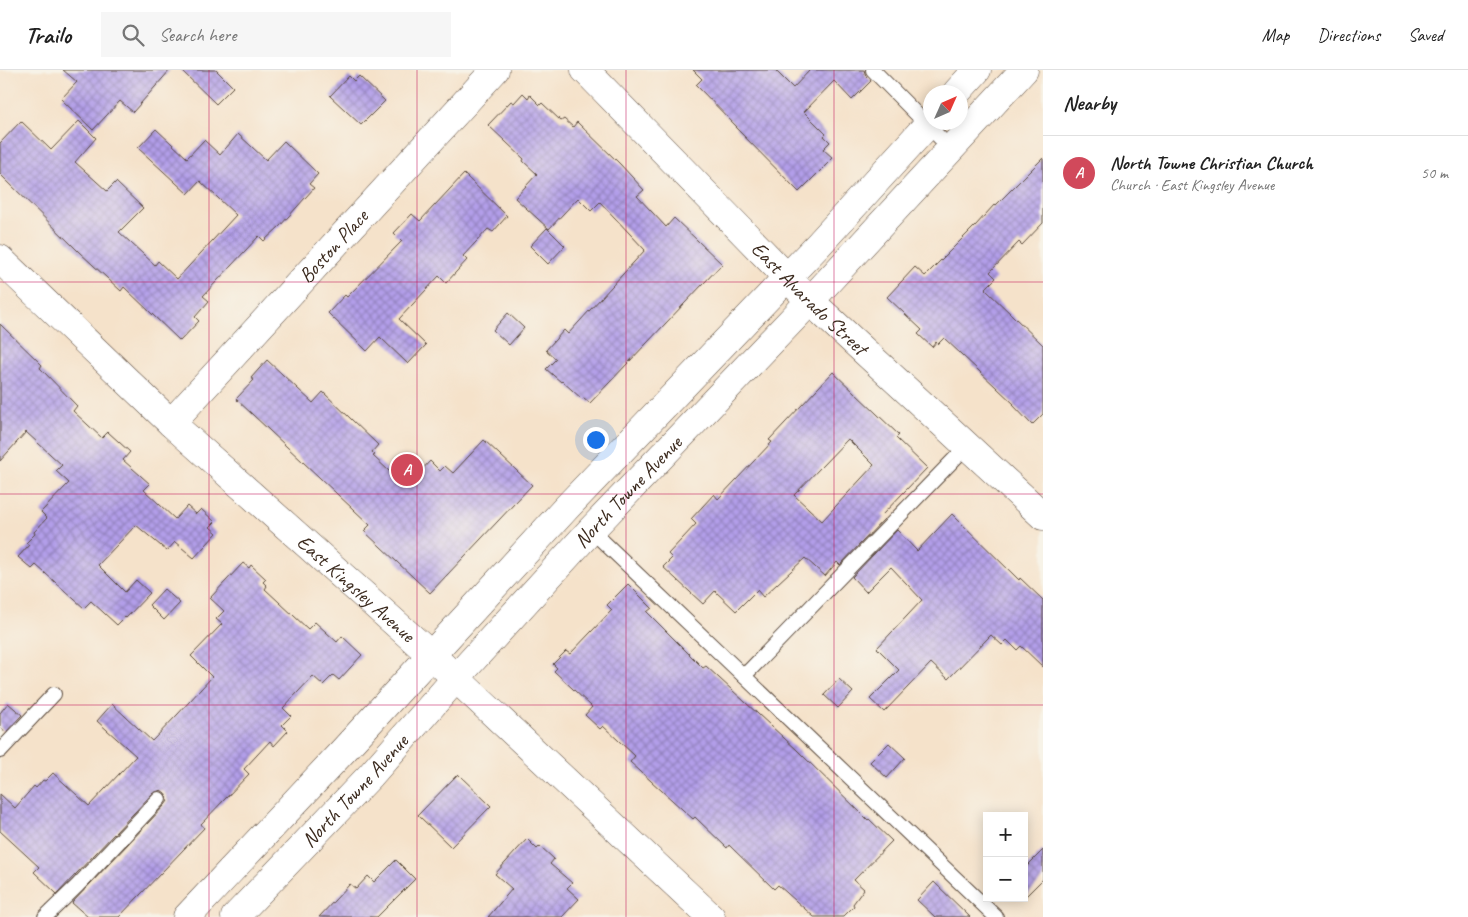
<!DOCTYPE html>
<html lang="en">
<head>
<meta charset="utf-8">
<style>
	body { margin:0; font-family:Caveat,sans-serif; background:#f6f6f6; color:#222 }
	.controls { position:absolute; right:15px; bottom:15px; display:grid; overflow:hidden; border-radius:0px; box-shadow:0 2px 12px #0003 }
	.controls button { width:45px; height:45px; display:grid; place-items:center; padding:0; border:0; border-bottom:1px solid #e0e0e0; background:#fff; color:#222; font:25px sans-serif }
	.compass { position:absolute; left:923px; top:15px; width:45px; height:45px; border-radius:50%; background:#fff; box-shadow:0 2px 12px #0003; rotate:45deg }
	.you { position:absolute; left:595px; top:369px; width:18px; height:18px; margin:-12px; border:4px solid #fff; border-radius:50%; background:#1a73e8; box-shadow:0 0 0 8px #1a73e833 }
	.badge { display:grid; place-items:center; width:32px; height:32px; border-radius:50%; background:#d1495b; color:#fff; font-size:16px; font-weight:700 }
	.pin { position:absolute; translate:-50% -50%; border:2px solid #fff; box-shadow:0 1px 5px #0006 }
	.list { margin:0; padding:0; list-style:none }
	h2 { display:flex; justify-content:space-between; align-items:center; height:65px; margin:0; padding:0 20px; font-size:21px }
	h2 small { font-size:16px; font-weight:400; color:#767676 }
	.list li { display:grid; grid-template-columns:32px 1fr auto; gap:15px; align-items:center; box-sizing:border-box; height:75px; padding:0 20px; border-top:1px solid #e0e0e0 }
	.list b { display:block; font-size:19px; white-space:nowrap }
	.list p { margin:0; font-size:16px; white-space:nowrap; color:#767676 }
	.list em { font-size:16px; font-style:normal; color:#767676 }
	.icon { flex:none; width:28px; height:28px; fill:none; stroke:currentColor; stroke-width:2; stroke-linecap:round; stroke-linejoin:round }
	.map { position:relative; flex:none; width:1043px; height:847px; overflow:hidden }
	header { display:flex; align-items:center; gap:30px; box-sizing:border-box; height:70px; padding:0 25px; background:#fff; border-bottom:1px solid #e0e0e0 }
	header strong { font-size:24px }
	nav { display:flex; gap:28px; margin-inline-start:auto; font-size:18px }
	.search { width:350px; height:45px; background:#f6f6f6; display:flex; align-items:center; gap:12px; box-sizing:border-box; padding:0 18px; border-radius:0px; color:#767676; font-size:19px }
	main { display:flex }
	aside { flex:1; background:#fff }
	.map>svg:first-child { display:block }
	.building { fill:url(#building-cross-hatch); fill-rule:evenodd }
	.lines { fill:none; stroke-linecap:round; stroke-linejoin:round }
	.service-casing { stroke:#574638; stroke-width:16 }
	.minor-casing { stroke:#574638; stroke-width:29 }
	.tertiary-casing { stroke:#574638; stroke-width:29 }
	.primary-casing { stroke:#574638; stroke-width:29 }
	.service { stroke:#fff; stroke-width:14 }
	.minor { stroke:#fff; stroke-width:28 }
	.tertiary { stroke:#fff; stroke-width:28 }
	.primary { stroke:#fff; stroke-width:28 }
	.grid { fill:none; stroke:#c2185b; stroke-width:1; stroke-opacity:0.55 }
	.labels { text-anchor:middle; dominant-baseline:central; stroke-width:4; stroke-linejoin:round; paint-order:stroke }
	.street-label { font-size:21px; fill:#3b2a1e; stroke:#f7f3e8 }
</style>
</head>
<body>
<header>
<strong>Trailo</strong>
<div class="search"><svg class="icon" aria-label="search" viewBox="0 0 24 24"><circle cx="10" cy="10" r="6"/><path d="M15 15l6 6"/></svg>Search here</div>
<nav><a>Map</a><a>Directions</a><a>Saved</a></nav>
</header>
<main>
<div class="map">
<svg width="1043" height="847" viewBox="0 0 1043 847">
	<defs>
		<pattern id="building-cross-hatch" width="8" height="8" patternUnits="userSpaceOnUse" patternTransform="scale(1.25)"><rect width="8" height="8" fill="#b29ee9"/><path d="M0 0l8 8M0 8l8-8" fill="none" stroke="#9281bc"/></pattern>
	</defs>
	<rect width="100%" height="100%" fill="#f7f3e8"/>
	<filter id="ink" filterUnits="userSpaceOnUse"><feTurbulence type="fractalNoise" baseFrequency=".02" numOctaves="2"/><feDisplacementMap in="SourceGraphic" scale="10" xChannelSelector="R" yChannelSelector="G"/><feConvolveMatrix kernelMatrix="1 2 1 2 8 2 1 2 1" color-interpolation-filters="sRGB"/></filter>
	<filter id="wash" filterUnits="userSpaceOnUse"><feTurbulence type="fractalNoise" baseFrequency=".0096" numOctaves="4" result="noise"/><feDisplacementMap in="SourceGraphic" scale="20" xChannelSelector="R" yChannelSelector="G"/><feGaussianBlur stdDeviation="1.12" result="paint"/><feColorMatrix in="noise" values="0 0 0 0 0 0 0 0 0 0 0 0 0 0 0 0 0 1.4 0 .05"/><feComposite in="paint" operator="in"/></filter>
	<g filter="url(#wash)">
		<rect width="100%" height="100%" fill="#f5e2ca"/>
		<g id="blocks">
			<g class="building">
				<polygon points="63,0 170,0 133,42 120,31 93,60 61,29 77,12"/>
				<polygon points="181,0 216,0 233,17 216,34"/>
				<polygon points="693,0 775,0 793,18 810,0 864,0 866,6 871,11 852,30 834,11 804,42 826,64 824,66 830,72 823,79 833,88 799,122 736,58 737,57 696,15 702,9"/>
				<polygon points="349,6 354,11 359,6 385,31 361,55 330,26"/>
				<polygon points="523,23 528,28 530,25 540,35 542,33 561,51 564,49 573,57 577,52 620,94 644,120 637,126 666,157 674,148 722,194 590,333 584,328 582,329 562,311 561,312 546,299 556,289 546,280 564,260 568,264 645,180 600,132 591,141 578,128 549,159 515,128 537,104 523,91 524,89 488,55 511,31 514,33"/>
				<polygon points="21,51 51,80 79,51 96,68 75,92 107,121 116,112 143,138 119,162 155,195 158,191 177,209 236,145 200,111 188,124 138,78 156,59 187,88 204,70 220,85 238,64 266,90 284,71 318,104 309,114 314,118 280,156 264,171 259,166 203,226 209,231 195,247 199,251 180,271 124,217 121,221 79,182 0,104 0,73"/>
				<polygon points="1043,88 1043,153 1022,175 1019,172 990,202 996,208 985,219 1043,275 1043,344 1032,355 1013,335 1014,334 944,268 938,274 936,272 932,277 918,264 922,260 887,227 915,197 925,206 976,155 994,135 995,136"/>
				<polygon points="464,104 507,146 493,162 488,159 463,186 467,190 446,213 439,206 399,249 426,275 408,294 380,267 367,281 328,243 345,225 347,227 402,171 394,163 412,144 420,151"/>
				<polygon points="547,158 565,176 548,194 530,176"/>
				<polygon points="508,243 524,258 509,275 493,260"/>
				<polygon points="0,254 42,295 40,298 77,336 73,341 102,368 108,362 130,382 123,390 150,414 144,420 175,449 187,436 196,444 201,439 215,452 210,457 217,463 194,488 175,472 167,481 136,455 98,495 125,522 136,510 150,523 126,548 125,547 117,555 91,531 84,538 36,495 32,499 18,487 29,475 26,473 35,464 34,462 47,448 41,442 69,413 56,401 62,395 26,362 0,391"/>
				<polygon points="267,290 313,333 323,322 378,375 372,382 375,385 373,386 406,417 430,391 440,401 445,396 453,403 484,370 532,415 430,523 364,461 370,455 236,329 254,310 251,308"/>
				<path d="M833,302L899,365L896,368L927,398L882,445L885,448L840,495L837,492L825,506L805,488L763,527L757,520L736,541L715,521L703,534L663,497L672,488L668,484L696,454L691,449L714,424L718,429L772,372L769,370ZM848,369L874,395L822,451L794,425Z"/>
				<polygon points="952,444 1019,510 1020,508 1043,530 1043,597 1021,576 1017,580 1007,570 1002,575 991,565 948,609 931,593 884,642 870,629 899,600 877,578 922,530 891,497 866,522 852,507 897,460 917,481"/>
				<polygon points="243,493 249,498 251,495 266,509 263,512 267,516 265,519 308,559 315,552 337,572 342,566 362,585 339,610 333,605 323,615 313,606 283,638 291,646 282,655 288,661 274,676 270,671 244,699 249,704 201,754 204,758 119,847 88,847 72,833 165,735 168,731 165,723 161,720 153,723 57,824 34,802 39,797 0,761 0,724 15,738 34,716 36,718 43,710 45,711 53,703 89,736 136,686 97,651 112,634 152,671 178,644 212,607 191,586 222,554 216,549 224,541 210,528"/>
				<polygon points="628,514 652,538 647,542 703,598 706,596 797,680 868,750 869,749 892,771 854,810 864,819 853,834 854,836 843,847 814,847 778,815 774,819 729,775 727,778 695,747 693,749 630,692 635,686 603,656 600,659 585,645 592,637 554,601 557,598 553,594 566,581 570,584 612,540 607,535"/>
				<polygon points="164,519 180,533 164,550 149,535"/>
				<polygon points="839,609 853,622 838,638 824,625"/>
				<polygon points="8,633 22,645 6,662 0,657 0,643"/>
				<polygon points="889,673 905,688 887,708 870,692"/>
				<polygon points="458,704 491,736 451,777 418,745"/>
				<polygon points="527,769 537,779 540,776 554,789 550,794 572,813 567,818 579,829 562,847 488,847 512,819 495,804"/>
				<polygon points="1043,780 1043,809 1024,828 1024,799"/>
				<polygon points="396,790 415,809 377,847 319,847 350,814 356,819 368,806 374,812"/>
				<polygon points="934,812 970,847 935,847 917,830"/>
			</g>
		</g>
	</g>
	<g filter="url(#ink)">
		<use href="#blocks" fill-opacity="0" stroke="#574638" stroke-width="1"/>
		<g class="lines">
			<g class="service-casing">
				<g id="service">
					<polyline points="873,0 950,78"/>
					<polyline points="591,460 996,847"/>
					<polyline points="744,606 967,376"/>
					<polyline points="0,681 54,624"/>
					<polyline points="45,847 77,816 159,729"/>
				</g>
			</g>
			<g class="minor-casing">
				<g id="minor">
					<path id="s1" d="M171,353L495,0"/>
				</g>
			</g>
			<g class="tertiary-casing">
				<g id="tertiary">
					<path id="s2" d="M585,0L810,231L1043,446"/>
					<path id="s3" d="M0,189L171,353L431,585L711,847"/>
				</g>
			</g>
			<g class="primary-casing">
				<g id="primary">
					<polyline points="957,22 977,0"/>
					<polyline points="187,847 343,681 567,437 819,174 931,51"/>
					<path id="s4" d="M235,847L370,706L456,608L591,460L810,231L1024,0"/>
				</g>
			</g>
			<use href="#service" class="service"/>
			<use href="#minor" class="minor"/>
			<use href="#tertiary" class="tertiary"/>
			<use href="#primary" class="primary"/>
		</g>
	</g>
	<path class="grid" d="M209,0V847M417,0V847M626,0V847M834,0V847M0,212H1043M0,424H1043M0,635H1043"/>
	<g class="labels">
		<g class="street-label">
			<text stroke="none"><textPath href="#s1" startOffset="240">Boston Place</textPath></text>
			<text stroke="none"><textPath href="#s2" startOffset="320">East Alvarado Street</textPath></text>
			<text stroke="none"><textPath href="#s4" startOffset="579">North Towne Avenue</textPath></text>
			<text stroke="none"><textPath href="#s3" startOffset="485">East Kingsley Avenue</textPath></text>
			<text stroke="none"><textPath href="#s4" startOffset="174">North Towne Avenue</textPath></text>
		</g>
	</g>
</svg>
<div class="controls">
<button>+</button>
<button>−</button>
</div>
<svg class="compass" viewBox="-18 -18 36 36"><path d="M0-13l5 13h-10z" fill="#e53935"/><path d="M0 13l5-13h-10z" fill="#767676"/></svg>
<div class="you"></div>
<div class="pin badge" style="left:407px;top:400px">A</div>
</div>
<aside>
<h2>Nearby<small></small></h2>
<ul class="list">
<li><span class="badge">A</span><div><b>North Towne Christian Church</b><p>Church · East Kingsley Avenue</p></div><em>50 m</em></li>
</ul>
</aside>
</main>
</body>
</html>
